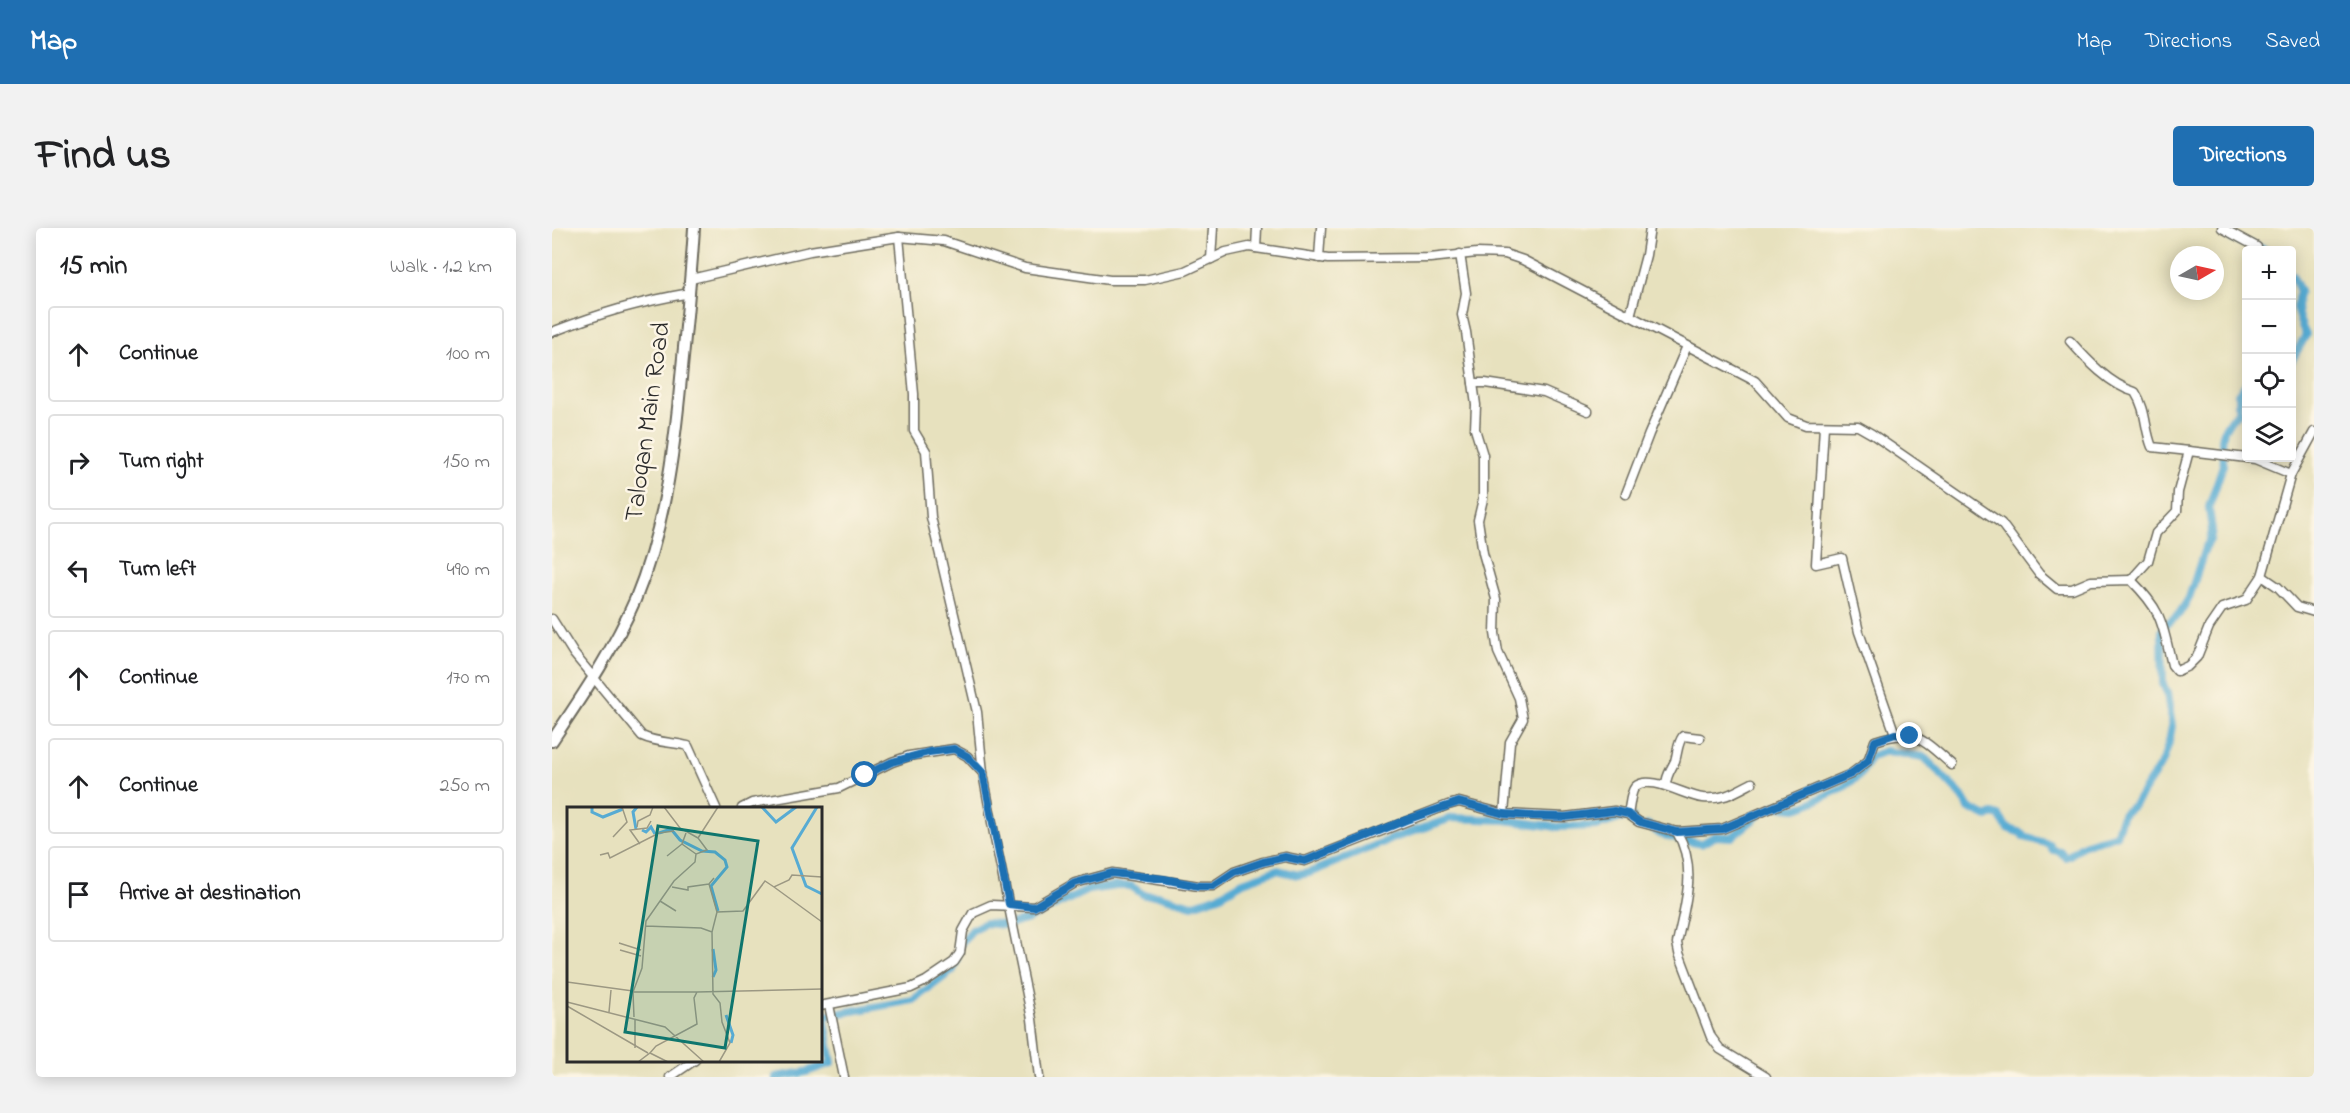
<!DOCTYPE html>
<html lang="en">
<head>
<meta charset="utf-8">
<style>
	body { margin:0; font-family:"Indie Flower",sans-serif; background:#f2f2f2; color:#202124 }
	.controls { position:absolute; right:18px; top:18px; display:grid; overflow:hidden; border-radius:6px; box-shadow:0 3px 15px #0003 }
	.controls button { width:54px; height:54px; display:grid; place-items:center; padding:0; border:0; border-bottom:2px solid #e0e0e0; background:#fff; color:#202124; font:30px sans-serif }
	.compass { position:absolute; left:1618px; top:18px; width:54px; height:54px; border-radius:50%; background:#fff; box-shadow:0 3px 15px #0003; rotate:81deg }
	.stop { position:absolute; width:18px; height:18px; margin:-14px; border:4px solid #1f6fb2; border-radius:50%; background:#fff }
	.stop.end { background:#1f6fb2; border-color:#fff; box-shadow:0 2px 6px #0008 }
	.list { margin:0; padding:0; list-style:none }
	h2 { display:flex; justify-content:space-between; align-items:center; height:78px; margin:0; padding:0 24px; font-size:26px }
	h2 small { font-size:20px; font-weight:400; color:#757577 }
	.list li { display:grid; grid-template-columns:39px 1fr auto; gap:18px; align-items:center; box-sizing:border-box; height:96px; margin:0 12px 12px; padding:0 12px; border:2px solid #e0e0e0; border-radius:6px }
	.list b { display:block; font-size:22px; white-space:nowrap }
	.list em { font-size:20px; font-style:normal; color:#757577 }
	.icon { flex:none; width:33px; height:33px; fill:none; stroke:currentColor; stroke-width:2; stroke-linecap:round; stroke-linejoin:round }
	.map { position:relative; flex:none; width:1762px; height:849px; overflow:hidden; border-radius:6px }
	header { display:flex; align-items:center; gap:36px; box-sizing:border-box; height:84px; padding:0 30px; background:#1f6fb2; color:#fff }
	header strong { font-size:28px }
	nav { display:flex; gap:33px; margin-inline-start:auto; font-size:21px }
	.intro { display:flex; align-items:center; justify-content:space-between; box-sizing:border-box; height:144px; padding:0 36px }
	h1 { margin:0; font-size:42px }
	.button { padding:15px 27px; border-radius:6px; background:#1f6fb2; color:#fff; font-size:21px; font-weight:700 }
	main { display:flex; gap:36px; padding:0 36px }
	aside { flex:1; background:#fff; border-radius:6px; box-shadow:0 3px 15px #0003 }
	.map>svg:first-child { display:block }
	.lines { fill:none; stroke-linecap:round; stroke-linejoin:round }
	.canal { stroke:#57abd3; stroke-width:8 }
	.minor-casing { stroke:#6d6b5e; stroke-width:11 }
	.major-casing { stroke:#6d6b5e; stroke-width:14 }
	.minor { stroke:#fff; stroke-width:8 }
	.major { stroke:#fff; stroke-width:10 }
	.route { stroke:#1f6fb2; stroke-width:8 }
	.labels { text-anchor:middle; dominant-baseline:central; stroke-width:5; stroke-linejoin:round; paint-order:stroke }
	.street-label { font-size:26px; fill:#2b2b2b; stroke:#fcf5e5 }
	.inset-river { fill:none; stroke:#57abd3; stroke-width:3 }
	.inset-road { fill:none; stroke:#9c9883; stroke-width:1.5 }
	.view { fill:#0f766e; fill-opacity:0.15; stroke:#0f766e; stroke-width:3 }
	.inset-edge { fill:none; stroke:#2b2b2b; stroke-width:3 }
</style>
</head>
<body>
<header>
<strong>Map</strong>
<nav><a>Map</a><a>Directions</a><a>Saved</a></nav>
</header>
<div class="intro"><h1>Find us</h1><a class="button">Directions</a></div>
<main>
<aside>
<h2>15 min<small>Walk · 1.2 km</small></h2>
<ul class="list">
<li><svg class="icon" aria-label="ahead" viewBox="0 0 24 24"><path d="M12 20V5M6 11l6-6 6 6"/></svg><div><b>Continue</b></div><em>100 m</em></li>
<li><svg class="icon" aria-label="right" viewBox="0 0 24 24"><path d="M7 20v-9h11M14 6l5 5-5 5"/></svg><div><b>Turn right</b></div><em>150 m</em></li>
<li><svg class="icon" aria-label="left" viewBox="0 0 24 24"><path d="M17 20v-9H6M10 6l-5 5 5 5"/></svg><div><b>Turn left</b></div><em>490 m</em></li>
<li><svg class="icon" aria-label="ahead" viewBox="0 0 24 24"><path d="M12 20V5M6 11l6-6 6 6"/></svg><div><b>Continue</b></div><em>170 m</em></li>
<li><svg class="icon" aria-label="ahead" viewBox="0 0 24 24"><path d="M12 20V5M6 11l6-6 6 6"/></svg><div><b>Continue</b></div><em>250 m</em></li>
<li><svg class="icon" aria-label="arrive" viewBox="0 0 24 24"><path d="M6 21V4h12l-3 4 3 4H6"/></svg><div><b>Arrive at destination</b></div></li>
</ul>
</aside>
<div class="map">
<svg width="1762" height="849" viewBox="0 0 1762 849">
	<rect width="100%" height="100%" fill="#fcf5e5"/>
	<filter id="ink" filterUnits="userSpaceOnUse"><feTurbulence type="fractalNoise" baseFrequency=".0167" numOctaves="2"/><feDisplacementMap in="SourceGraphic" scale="12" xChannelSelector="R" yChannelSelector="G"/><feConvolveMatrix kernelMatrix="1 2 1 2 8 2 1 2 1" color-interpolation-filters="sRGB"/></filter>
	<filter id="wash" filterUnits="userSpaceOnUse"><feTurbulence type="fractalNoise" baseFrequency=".008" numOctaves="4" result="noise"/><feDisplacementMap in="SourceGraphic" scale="24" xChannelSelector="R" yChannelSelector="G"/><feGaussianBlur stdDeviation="1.35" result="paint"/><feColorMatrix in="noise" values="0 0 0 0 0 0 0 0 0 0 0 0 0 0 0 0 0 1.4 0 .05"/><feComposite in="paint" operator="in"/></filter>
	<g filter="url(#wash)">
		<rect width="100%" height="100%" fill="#e7e1be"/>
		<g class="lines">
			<g class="canal">
				<polyline points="1681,0 1678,10 1714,22"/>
				<path d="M1740,47L1748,63C1742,81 1746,90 1754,107L1740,132"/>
				<path d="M1223,578L1244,580L1254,577L1292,559L1309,546L1318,529L1333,523L1372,529L1410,568L1417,580L1435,589L1441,586L1447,588L1455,600L1469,605L1472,609L1497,616L1501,622L1508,623L1513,629C1520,627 1523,622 1530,618C1536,614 1554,611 1564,607L1571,586L1582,577L1602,547L1611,533L1617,514L1620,498L1615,465L1611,456L1610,403L1612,398L1627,386L1637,370L1653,320L1658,312L1660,303L1657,279L1671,237L1670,212L1672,202L1679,191L1686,185V166L1694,156"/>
				<polyline points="1096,597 1108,606 1149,616 1163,608 1180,609 1207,587"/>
				<polyline points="408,716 421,701 433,695 455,697 474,692 536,662 564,658 579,658 592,667 606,667 640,677 667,668 691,654 725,642 746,647 757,645 839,611 900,590 953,592 1005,599 1045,598 1076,588 1080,589"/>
				<polyline points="224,849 254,844 280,835 272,788 361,772 401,742 405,730"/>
			</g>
		</g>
	</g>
	<g filter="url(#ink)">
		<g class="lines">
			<g class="minor-casing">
				<g id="minor">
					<polyline points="1670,0 1705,19 1705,22"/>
					<polyline points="347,9 362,166 362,203 374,223 379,289 425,484 431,545"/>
					<polyline points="704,20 705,0"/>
					<path d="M908,26L914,65L910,87L914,104L924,177L923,201L931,227V271L926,292L931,325L944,371L943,405L946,424L967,470L971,491L958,514L952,586L1013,589L1062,583L1076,586L1087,594L1125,604C1146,641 1133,676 1125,715L1127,725L1159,809L1168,821L1214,849"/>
					<polyline points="767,30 769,0"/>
					<polyline points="659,31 661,0"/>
					<path d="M139,51L258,23L347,9L392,13L473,40L558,52H593L633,43L674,24L697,19L776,31L878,30L925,25L953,26L971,32L1203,153L1236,190L1254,197L1306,198L1320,206L1449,295L1487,346L1505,361H1520L1539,353L1579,352C1611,384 1610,395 1620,437L1625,443L1636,438L1645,429L1657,399L1670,380L1694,372L1710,348L1726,359L1745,379L1762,384"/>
					<polyline points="1078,88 1094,27 1098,0"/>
					<path d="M0,104C49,85 86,74 138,65"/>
					<path d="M1518,113C1535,132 1558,157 1583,164C1595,183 1592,199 1600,219L1637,223"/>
					<polyline points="921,155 933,155 992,164 1036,183"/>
					<polyline points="1272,198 1264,336 1290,330 1307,404 1343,506"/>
					<polyline points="1074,266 1097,206 1135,118"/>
					<polyline points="1710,348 1739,246 1762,204"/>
					<polyline points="1579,352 1596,333 1604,305 1625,283 1626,264 1637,223 1703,231 1739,246"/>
					<path d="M0,391L22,426L90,508C105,515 120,514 136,518L164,580"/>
					<path d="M1114,557C1114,547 1119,542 1123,533C1126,524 1125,516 1131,508L1148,510"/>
					<polyline points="190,580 200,575 287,560 340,534 357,528 402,521 415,528 431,545 443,611 480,791 487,849"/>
					<path d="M1076,586C1078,579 1078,565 1083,559C1097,545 1135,569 1151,570C1171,572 1183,564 1200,555"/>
					<path d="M1125,604L1170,601L1299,546L1316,533L1323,513C1363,499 1371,512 1400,537"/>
					<polyline points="277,777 292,849"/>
					<polyline points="268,778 359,760 374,753 402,734 408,725 411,703 421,685 439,677 482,679 523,655 560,645 647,658 661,658 682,644 711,634 733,629 753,633 896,577 907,574 952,586"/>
					<polyline points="118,849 143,832"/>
				</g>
			</g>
			<g class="major-casing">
				<path id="major" d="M0,513C30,468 61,423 83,372C112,302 122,225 129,150C134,100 139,50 142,0"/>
			</g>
			<use href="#minor" class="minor"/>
			<use href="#major" class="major"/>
		</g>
	</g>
	<g class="lines" filter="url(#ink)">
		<polyline class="route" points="313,547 340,534 377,524 402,521 415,528 431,545 457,676 482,679 523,655 560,645 612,651 647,658 661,658 682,644 711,634 733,629 753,633 854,592 907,574 952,586 981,588 1013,589 1062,583 1076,586 1088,594 1125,604 1170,601 1299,546 1316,533 1323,513 1343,506 1358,508"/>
	</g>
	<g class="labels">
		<g class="street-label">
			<text transform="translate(97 194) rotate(-82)">Taloqan Main Road</text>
		</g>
	</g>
	<g transform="translate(15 579)">
		<rect width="255" height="255" fill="#e7e1be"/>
		<path class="inset-river" d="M25,0V5L36,10L56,2M195,0L209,15L229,0M250,0L225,41L239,79L255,87M69,22L66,5L70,0M75,23L79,25L84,20L88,27M92,26L104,22L113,33L135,44L148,45L158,53L160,60L144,79L151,104M146,170L149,163L146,142M159,208L166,228L164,236"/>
		<path class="inset-road" d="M97,0L113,21L131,31M70,20L71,14L83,8L86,0M119,26L115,37L129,47M46,30L60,15L55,0M73,37L63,23L80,21L84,14M33,48L41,46L43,51L92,26L107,24M100,49L115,37M147,71L142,77L150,105M105,80L121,83V80L142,77M207,80L255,115M93,94L109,104M78,119L134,121L145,125L150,105L176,104L198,74L207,80L222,73L225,68L255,70M145,125L146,187L153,196L155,215L163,236L152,255M52,136L74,143M53,143L74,149M0,175L66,184M66,185H130M0,195L98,220L137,255M0,199L81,246M42,205L44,183M67,210L66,185L75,161L79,114L107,74L128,55L129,47L140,43L131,31L151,0M68,241V213M83,246L89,239L130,217L127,191L130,185L255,182M71,255L83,246L101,255"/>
		<path class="view" d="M91,19L191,34L158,241L58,225Z"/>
		<rect width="255" height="255" class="inset-edge"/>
	</g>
</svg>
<div class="controls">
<button>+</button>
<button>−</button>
<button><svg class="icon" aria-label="locate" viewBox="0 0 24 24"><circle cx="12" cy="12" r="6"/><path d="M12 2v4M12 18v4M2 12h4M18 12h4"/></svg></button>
<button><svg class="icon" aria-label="layers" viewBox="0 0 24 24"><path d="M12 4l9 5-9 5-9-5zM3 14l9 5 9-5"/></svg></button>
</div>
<svg class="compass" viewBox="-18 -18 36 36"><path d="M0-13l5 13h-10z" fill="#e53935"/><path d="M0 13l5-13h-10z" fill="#757577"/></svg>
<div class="stop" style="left:313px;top:547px"></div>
<div class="stop end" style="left:1358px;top:508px"></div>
</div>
</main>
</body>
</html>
